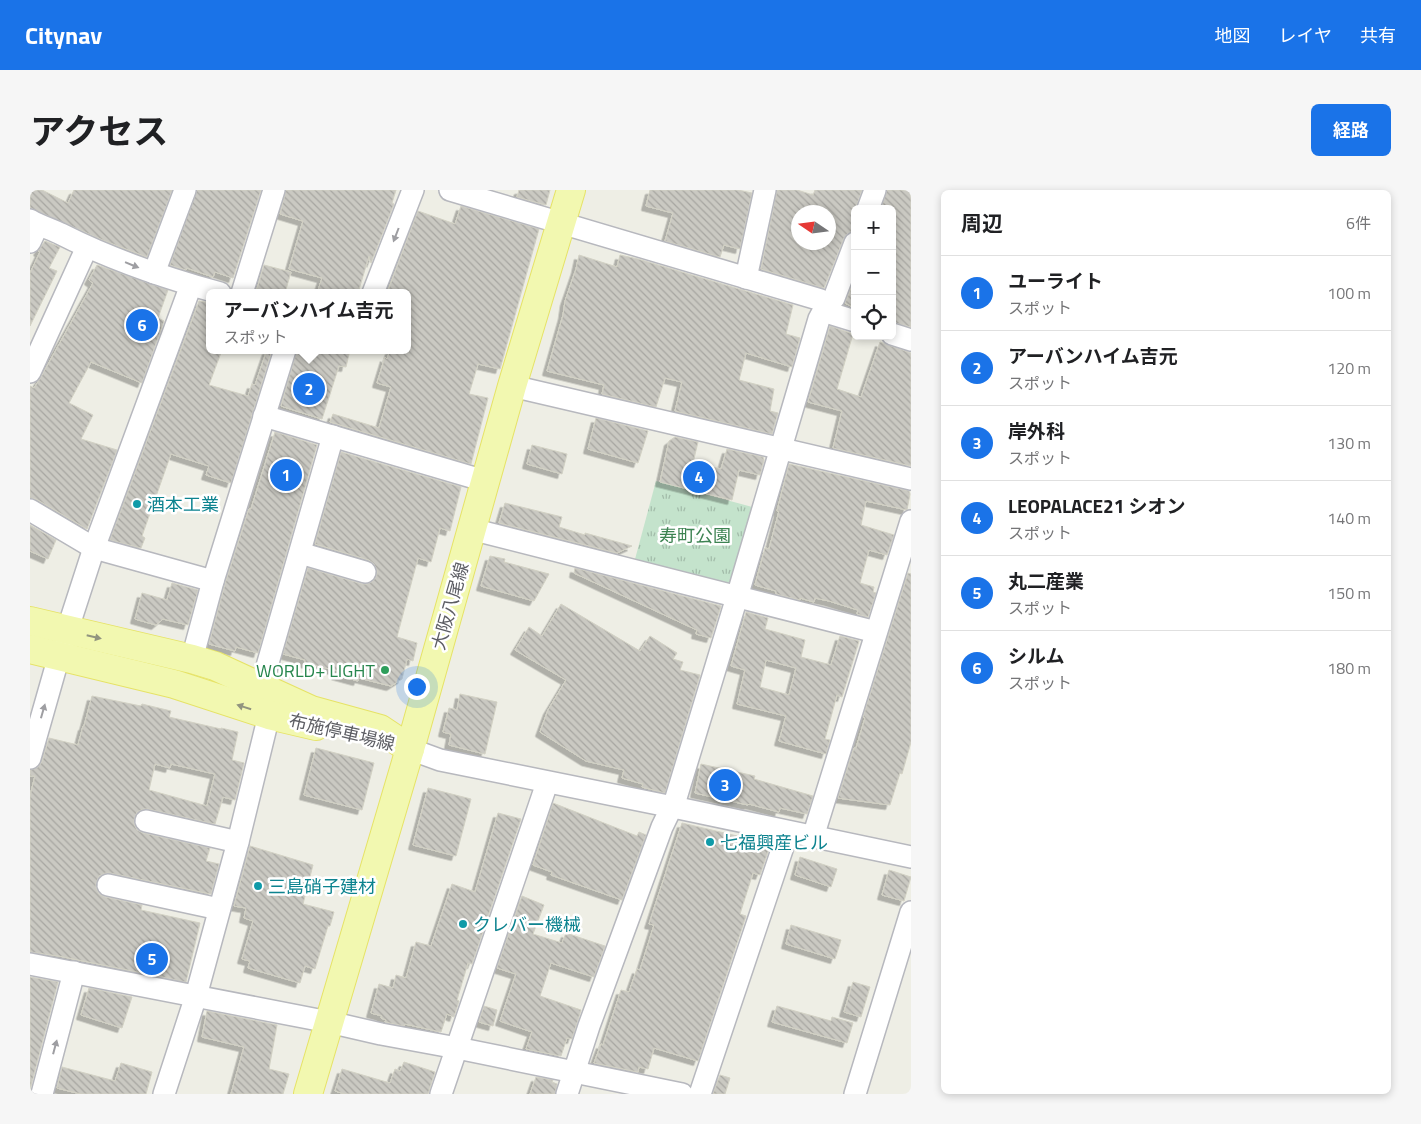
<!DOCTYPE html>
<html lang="ja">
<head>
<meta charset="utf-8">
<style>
	body { margin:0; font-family:"Titillium Web","Noto Sans JP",sans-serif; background:#f6f6f6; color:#202124 }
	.controls { position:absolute; right:15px; top:15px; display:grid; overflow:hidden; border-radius:8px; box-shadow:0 2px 8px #0003 }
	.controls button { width:45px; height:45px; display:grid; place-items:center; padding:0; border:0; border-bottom:1px solid #e0e0e0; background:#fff; color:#202124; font:25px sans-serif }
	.compass { position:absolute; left:761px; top:15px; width:45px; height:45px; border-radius:50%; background:#fff; box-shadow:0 2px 8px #0003; rotate:283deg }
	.you { position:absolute; left:386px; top:496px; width:18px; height:18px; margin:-12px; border:4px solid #fff; border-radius:50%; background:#1a73e8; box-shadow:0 0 0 8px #1a73e833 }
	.badge { display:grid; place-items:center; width:32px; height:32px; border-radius:50%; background:#1a73e8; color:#fff; font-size:16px; font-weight:700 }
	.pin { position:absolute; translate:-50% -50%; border:2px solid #fff; box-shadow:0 1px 5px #0006 }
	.popup { position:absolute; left:176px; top:99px; width:205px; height:65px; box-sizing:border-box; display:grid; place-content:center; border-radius:8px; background:#fff; filter:drop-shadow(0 1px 4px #0005); font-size:16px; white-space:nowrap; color:#757577 }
	.popup b { font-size:19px; color:#202124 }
	.popup::after { content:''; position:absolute; left:50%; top:100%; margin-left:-10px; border:10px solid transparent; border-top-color:#fff }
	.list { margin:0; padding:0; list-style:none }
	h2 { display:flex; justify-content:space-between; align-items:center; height:65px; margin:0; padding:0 20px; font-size:21px }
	h2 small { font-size:16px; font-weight:400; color:#757577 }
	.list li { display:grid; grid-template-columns:32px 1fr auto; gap:15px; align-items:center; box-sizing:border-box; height:75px; padding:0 20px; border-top:1px solid #e0e0e0 }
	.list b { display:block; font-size:19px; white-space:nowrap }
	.list p { margin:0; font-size:16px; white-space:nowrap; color:#757577 }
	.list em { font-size:16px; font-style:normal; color:#757577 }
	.icon { flex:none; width:28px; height:28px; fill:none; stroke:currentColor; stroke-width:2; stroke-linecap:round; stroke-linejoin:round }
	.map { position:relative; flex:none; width:881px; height:904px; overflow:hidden; border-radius:8px }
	header { display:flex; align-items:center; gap:30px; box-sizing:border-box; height:70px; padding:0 25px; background:#1a73e8; color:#fff }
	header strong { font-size:24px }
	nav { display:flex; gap:28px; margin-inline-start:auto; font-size:18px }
	.intro { display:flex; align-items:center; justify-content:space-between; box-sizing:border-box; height:120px; padding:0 30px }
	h1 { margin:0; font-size:35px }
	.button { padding:12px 22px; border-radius:8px; background:#1a73e8; color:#fff; font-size:18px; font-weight:700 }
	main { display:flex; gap:30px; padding:0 30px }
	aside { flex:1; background:#fff; border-radius:8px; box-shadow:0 2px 8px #0003 }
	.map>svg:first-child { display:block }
	.park { fill:url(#park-tufts) }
	.building { fill:url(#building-back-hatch); stroke:#d2d1c4; fill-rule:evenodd; filter:url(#shadow) }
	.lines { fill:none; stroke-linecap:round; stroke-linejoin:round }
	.minor-casing { stroke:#b7b8be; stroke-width:24 }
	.major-casing { stroke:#e6e366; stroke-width:30 }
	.minor { stroke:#fff; stroke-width:21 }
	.major { stroke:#f2f8b0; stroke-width:28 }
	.oneway { fill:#9e9ea2 }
	.oneway2 { fill:#91947f }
	.culture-dot { fill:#0f9aa8; stroke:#fff; stroke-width:2 }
	.leisure-dot { fill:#2e9e5b; stroke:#fff; stroke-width:2 }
	.labels { text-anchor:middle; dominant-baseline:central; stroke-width:5; stroke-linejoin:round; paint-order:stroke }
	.culture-label { font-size:18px; fill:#0d838f; stroke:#fff; text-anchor:start }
	.park-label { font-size:18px; fill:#3d8352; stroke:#fff }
	.street-label { font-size:18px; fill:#5d5e64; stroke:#fff }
	.leisure-label { font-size:18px; fill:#27864d; stroke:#fff; text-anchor:end }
</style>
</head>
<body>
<header>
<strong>Citynav</strong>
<nav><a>地図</a><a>レイヤ</a><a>共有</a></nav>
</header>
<div class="intro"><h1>アクセス</h1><a class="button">経路</a></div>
<main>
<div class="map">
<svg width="881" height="904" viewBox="0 0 881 904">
	<defs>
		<pattern id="park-tufts" width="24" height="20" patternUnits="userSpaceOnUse" patternTransform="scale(1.25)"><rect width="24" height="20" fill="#c4e3cc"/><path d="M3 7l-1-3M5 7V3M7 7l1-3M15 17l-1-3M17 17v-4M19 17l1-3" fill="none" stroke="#a2bba9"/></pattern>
		<pattern id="building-back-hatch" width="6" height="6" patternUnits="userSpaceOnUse" patternTransform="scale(1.25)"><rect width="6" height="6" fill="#cac9c2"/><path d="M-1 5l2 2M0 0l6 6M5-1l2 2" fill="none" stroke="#a7a6a1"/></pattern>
		<filter id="shadow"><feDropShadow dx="-4.5" dy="4.5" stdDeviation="0" flood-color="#0004"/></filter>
	</defs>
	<rect width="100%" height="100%" fill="#eeeee5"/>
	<polygon class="park" points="626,291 726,318 706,393 694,397 604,373"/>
	<g class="building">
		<polygon points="0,0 12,0 38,13 44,0 142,0 117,67 75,51 0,18"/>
		<polygon points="167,0 231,0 203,88 185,82 183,87 157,78 156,80 140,75"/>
		<polygon points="256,0 366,0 362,13 364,14 341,73 339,66 328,103 287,103 292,88 259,79 273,31 250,24"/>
		<polygon points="489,0 520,0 516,15 487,7"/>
		<polygon points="620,0 708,0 722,3 710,59 694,55 690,67 635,51 643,23 616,16"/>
		<path d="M747,0H767L783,5L785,0H832L825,19V41L818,43L814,48L794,98L731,79ZM768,22H798V52H768Z"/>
		<polygon points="857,0 881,0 881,137 862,132 862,116 866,105 862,104 862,19 851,19"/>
		<polygon points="431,16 509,39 470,179 448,174 439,204 458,208 441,274 300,232 303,224 349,238 361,197 347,193 355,167 357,169 360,160 378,160 378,103 357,103 388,21 425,34"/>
		<polygon points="15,51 30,57 19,78 27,81 0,136 0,83 10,62 8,61"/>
		<polygon points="549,65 587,77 590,65 608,69 763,115 756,144 770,148 762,177 716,163 709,190 744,199 740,221 748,223 742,244 645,221 652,192 635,188 626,217 572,204 574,195 517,181 533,125 535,111 546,79"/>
		<polygon points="67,75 138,100 128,128 134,131 112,193 61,172 39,213 63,225 51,249 87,260 57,339 6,309 0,308 0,196 4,198 11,187 63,93 59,90"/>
		<polygon points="234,75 261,82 255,103 226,102"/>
		<polygon points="825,89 825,118 815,113"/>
		<polygon points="169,111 180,113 180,160 192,160 179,195 218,206 222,194 225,195 237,160 242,160 201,293 176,285 179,276 141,264 112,346 115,348 111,358 80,350"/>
		<polygon points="800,136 823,144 807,199 831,207 850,152 881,163 881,276 803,258 812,221 778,212"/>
		<polygon points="267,160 320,160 316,177 309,176 292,229 251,216"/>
		<polygon points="566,228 618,241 608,273 558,259"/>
		<polygon points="245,242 287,255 228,463 206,457 205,461 179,454 195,394 219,319 221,319"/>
		<polygon points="645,247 668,252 663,273 691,279 697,259 733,267 734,270 730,285 709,280 702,310 630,292 639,251"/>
		<polygon points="502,255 537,264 532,284 497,274"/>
		<polygon points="311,262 431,297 420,341 410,338 401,372 388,368 367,447 387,453 383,471 377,469 372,489 361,496 329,488 328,491 306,485 308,481 275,473 275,470 253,464 278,378 332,394 337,394 343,391 347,385 347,380 344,374 339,370 285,354"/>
		<polygon points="759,274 879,301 880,304 877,320 836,311 831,335 864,345 857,365 839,360 830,393 844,397 843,402 846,403 838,427 827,424 828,420 799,411 785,408 784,412 770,408 770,410 746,404 746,401 725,395 735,358 739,359 749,321 747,321"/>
		<polygon points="475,313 532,327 529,337 555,345 555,343 602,356 587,363 469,333"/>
		<polygon points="0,335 26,350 18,369 0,361"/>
		<polygon points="460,366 475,369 474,372 519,384 504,411 451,396"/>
		<polygon points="545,378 691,416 681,448 666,444 667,440 544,383"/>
		<polygon points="878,383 881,384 881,552 872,584 870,583 860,615 808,608 824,558 826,558 835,528 833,527"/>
		<polygon points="142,393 168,400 158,435 133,429 126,435 105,429 112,403 137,410"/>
		<polygon points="531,414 610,461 620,446 647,463 643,469 653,472 650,480 670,485 635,603 612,597 613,594 592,588 594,580 556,571 510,542 518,520 536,490 485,460 499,437 512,446"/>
		<path d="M716,422L738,428L735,439L775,450L771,467L801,475L810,446L829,451L812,507L807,505L795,549L800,550L796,564L749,551L756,526L707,514L715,480L701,476ZM736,470L766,478L759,505L730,497Z"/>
		<polygon points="430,504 467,512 455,564 419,555 421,544 413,542 419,518 427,520"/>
		<path d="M62,506L111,516L112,514L141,521L139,527L191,539V538L208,542L202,570L214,573L205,610L193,607L185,634L118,619H113L107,622L104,629V634L107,640L113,643L180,658L176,671L189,674L181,704L80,683H75L69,686L66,693V698L69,704L75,707L112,715L111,720L170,733L156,792L29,766L0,762V606L5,586H0V580L8,577L12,572L19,548L48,555L53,536H54ZM125,574L140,578L141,574L185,584L177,616L119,600Z"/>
		<polygon points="286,558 344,573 332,620 274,605"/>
		<polygon points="671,574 725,586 724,589 783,606 777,624 750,618 749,622 719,614 718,615 665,603"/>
		<polygon points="398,598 441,609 426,666 383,655"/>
		<polygon points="523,613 607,646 609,642 616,645 592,710 521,685 522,682 503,675"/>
		<polygon points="468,623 491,629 442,774 438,773 427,810 429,811 424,827 417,824 411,842 375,834 374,836 355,832 356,830 351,828 352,826 341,823 349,794 363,798 366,785 376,788 386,752 401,756 422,694 445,702"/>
		<polygon points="652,633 720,649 720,651 740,656 730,685 723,683 710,724 716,726 668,871 624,858 618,879 609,877 608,882 564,873 571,854 573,855 591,800 599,802 607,779 610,780 624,735 619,734"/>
		<polygon points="220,656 283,675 273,714 304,722 300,736 298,736 285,779 275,776 270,793 218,778 220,771 212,769 223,731 214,728 216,718 204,716"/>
		<polygon points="770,667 807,679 801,697 765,685"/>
		<polygon points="859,680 881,687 874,711 852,705"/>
		<polygon points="492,706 514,715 503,744 532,753 536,743 575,756 564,787 521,773 510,806 551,820 542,849 537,848 531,866 496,859 502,842 470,831 486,784 467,778"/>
		<polygon points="761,735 811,750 805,769 756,754"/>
		<polygon points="0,787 28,792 0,900"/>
		<polygon points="823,792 840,797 831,827 814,822"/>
		<polygon points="59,798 102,807 92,838 51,825"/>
		<polygon points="454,816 467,820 463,836 449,832"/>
		<polygon points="747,816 801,831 802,827 823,833 817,853 742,832"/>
		<polygon points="177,821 247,835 239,879 259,884 253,904 201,904 214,857 172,847"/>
		<polygon points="374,872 405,882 398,904 315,904 305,901 312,879 360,893 365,879 370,881"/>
		<polygon points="91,873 122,882 116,904 51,904 27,898 32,877 85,891"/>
		<polygon points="690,885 700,888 695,904 683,904"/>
		<polygon points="506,887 523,890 522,892 527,894 525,904 500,904"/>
	</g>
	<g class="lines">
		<g class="minor-casing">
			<g id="minor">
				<polyline points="420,0 791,110 799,123 825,131"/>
				<polyline points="838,19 845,0"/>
				<path d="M0,30C10,36 21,39 31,44C82,70 135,88 190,103"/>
				<polyline points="0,52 8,35"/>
				<polyline points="124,83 155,0"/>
				<polyline points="716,88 735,0"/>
				<polyline points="212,103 244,0"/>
				<polyline points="343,103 383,0"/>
				<polyline points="862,144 881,150"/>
				<polyline points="0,182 57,57"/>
				<polyline points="482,196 881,289"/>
				<polyline points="234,226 455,291"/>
				<polyline points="0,320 64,358 183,391"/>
				<polyline points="441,339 846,442"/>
				<polyline points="270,363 335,382"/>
				<polyline points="162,469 183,391 255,160"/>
				<polyline points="231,497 303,246"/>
				<polyline points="380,559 410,570 643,617 881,667"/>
				<polyline points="0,568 29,466 64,358 161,95"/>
				<polyline points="116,631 208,652"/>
				<polyline points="783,647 881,331"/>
				<polyline points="78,695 189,719"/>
				<polyline points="0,774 299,832 351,844 427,858 652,904"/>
				<polyline points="12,904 44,782"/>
				<polyline points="134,904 166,806 208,652 239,525"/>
				<polyline points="411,904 517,593"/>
				<polyline points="537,904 559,836 632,637 646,608 707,407 789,129 796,116 804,108 825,53"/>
				<polyline points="670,904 758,642"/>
				<polyline points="825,904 881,722"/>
			</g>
		</g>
		<g class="major-casing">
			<g id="major">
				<polyline points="0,431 162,469 185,476 281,520 350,539 380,559"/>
				<polyline points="0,459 144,494 239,525 286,536"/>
				<polyline points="278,904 380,559 482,196 541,0"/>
			</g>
		</g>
		<use href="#minor" class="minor"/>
		<use href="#major" class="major"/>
	</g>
	<defs><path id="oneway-solid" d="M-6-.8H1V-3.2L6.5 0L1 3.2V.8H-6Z" transform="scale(1.25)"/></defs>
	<g class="oneway">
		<use href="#oneway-solid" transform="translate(366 45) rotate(111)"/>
		<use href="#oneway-solid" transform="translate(102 75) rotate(22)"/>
		<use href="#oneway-solid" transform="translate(13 521) rotate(-74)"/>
		<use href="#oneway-solid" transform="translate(25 857) rotate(-75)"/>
	</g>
	<g class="oneway2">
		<use href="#oneway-solid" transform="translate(64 447) rotate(13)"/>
		<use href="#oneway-solid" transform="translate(214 517) rotate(-162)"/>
	</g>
	<g class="culture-dot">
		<circle cx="107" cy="314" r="5"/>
		<circle cx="680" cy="652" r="5"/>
		<circle cx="228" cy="696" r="5"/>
		<circle cx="433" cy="734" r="5"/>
	</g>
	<circle class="leisure-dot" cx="355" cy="480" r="5"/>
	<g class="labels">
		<g class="culture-label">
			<text x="117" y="314">酒本工業</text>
			<text x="690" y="652">七福興産ビル</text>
			<text x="238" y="696">三島硝子建材</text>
			<text x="443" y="734">クレバー機械</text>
		</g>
		<g class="park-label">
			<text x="665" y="345">寿町公園</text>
		</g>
		<g class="street-label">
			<text transform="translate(420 416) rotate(-74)">大阪八尾線</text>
			<text transform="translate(312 542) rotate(13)">布施停車場線</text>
		</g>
		<g class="leisure-label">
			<text x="345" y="480">WORLD+ LIGHT</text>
		</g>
	</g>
</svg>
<div class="controls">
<button>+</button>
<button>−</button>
<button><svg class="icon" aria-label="locate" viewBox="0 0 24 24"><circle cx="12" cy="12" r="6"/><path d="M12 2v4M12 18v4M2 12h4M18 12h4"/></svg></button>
</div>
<svg class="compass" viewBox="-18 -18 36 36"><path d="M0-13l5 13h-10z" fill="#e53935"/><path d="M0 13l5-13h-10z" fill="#757577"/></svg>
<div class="you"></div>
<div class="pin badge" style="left:256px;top:285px">1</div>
<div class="pin badge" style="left:279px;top:199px">2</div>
<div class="popup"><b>アーバンハイム吉元</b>スポット</div>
<div class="pin badge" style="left:695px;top:595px">3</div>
<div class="pin badge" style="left:669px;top:287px">4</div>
<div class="pin badge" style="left:122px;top:769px">5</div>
<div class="pin badge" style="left:112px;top:135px">6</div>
</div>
<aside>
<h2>周辺<small>6件</small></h2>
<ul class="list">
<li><span class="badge">1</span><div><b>ユーライト</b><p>スポット</p></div><em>100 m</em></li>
<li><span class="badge">2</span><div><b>アーバンハイム吉元</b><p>スポット</p></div><em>120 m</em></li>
<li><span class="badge">3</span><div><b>岸外科</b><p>スポット</p></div><em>130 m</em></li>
<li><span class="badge">4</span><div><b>LEOPALACE21 シオン</b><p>スポット</p></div><em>140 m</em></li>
<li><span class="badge">5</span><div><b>丸二産業</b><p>スポット</p></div><em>150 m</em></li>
<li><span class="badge">6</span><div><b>シルム</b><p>スポット</p></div><em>180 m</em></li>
</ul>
</aside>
</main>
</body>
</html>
